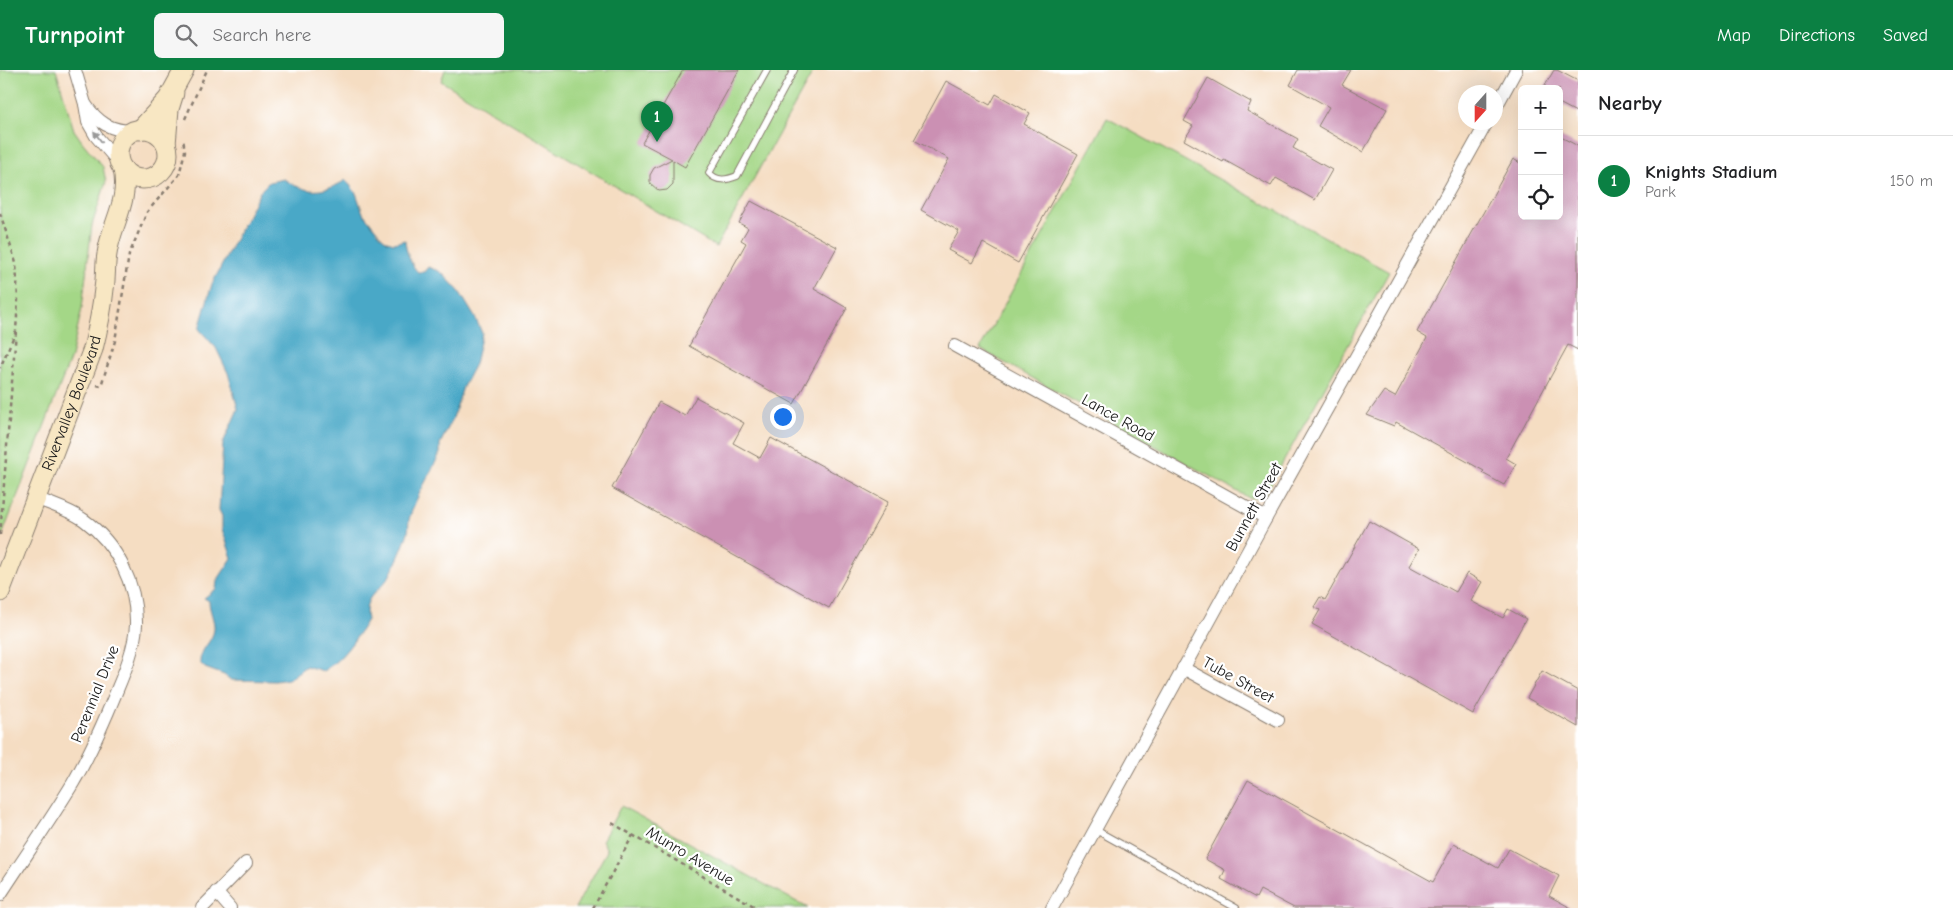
<!DOCTYPE html>
<html lang="en">
<head>
<meta charset="utf-8">
<style>
	body { margin:0; font-family:"Comic Neue",sans-serif; background:#f6f6f6; color:#202124 }
	.controls { position:absolute; right:15px; top:15px; display:grid; overflow:hidden; border-radius:8px; box-shadow:0 5px 20px #0002 }
	.controls button { width:45px; height:45px; display:grid; place-items:center; padding:0; border:0; border-bottom:1px solid #e0e0e0; background:#fff; color:#202124; font:25px sans-serif }
	.compass { position:absolute; left:1458px; top:15px; width:45px; height:45px; border-radius:50%; background:#fff; box-shadow:0 5px 20px #0002; rotate:201deg }
	.you { position:absolute; left:782px; top:346px; width:18px; height:18px; margin:-12px; border:4px solid #fff; border-radius:50%; background:#1a73e8; box-shadow:0 0 0 8px #1a73e833 }
	.badge { display:grid; place-items:center; width:32px; height:32px; border-radius:50%; background:#0b8043; color:#fff; font-size:16px; font-weight:700 }
	.pin { position:absolute; translate:-50% -41px; filter:drop-shadow(0 1px 2px #0008) }
	.pin::after { content:''; position:absolute; top:26px; width:18px; height:15px; background:inherit; clip-path:polygon(0 0,100% 0,50% 100%) }
	.list { margin:0; padding:0; list-style:none }
	h2 { display:flex; justify-content:space-between; align-items:center; height:65px; margin:0; padding:0 20px; font-size:21px }
	h2 small { font-size:16px; font-weight:400; color:#757577 }
	.list li { display:grid; grid-template-columns:32px 1fr auto; gap:15px; align-items:center; box-sizing:border-box; height:90px; padding:0 20px; border-top:1px solid #e0e0e0 }
	.list b { display:block; font-size:19px; white-space:nowrap }
	.list p { margin:0; font-size:16px; white-space:nowrap; color:#757577 }
	.list em { font-size:16px; font-style:normal; color:#757577 }
	.icon { flex:none; width:28px; height:28px; fill:none; stroke:currentColor; stroke-width:2; stroke-linecap:round; stroke-linejoin:round }
	.map { position:relative; flex:none; width:1578px; height:838px; overflow:hidden }
	header { display:flex; align-items:center; gap:30px; box-sizing:border-box; height:70px; padding:0 25px; background:#0b8043; color:#fff }
	header strong { font-size:24px }
	nav { display:flex; gap:28px; margin-inline-start:auto; font-size:18px }
	.search { width:350px; height:45px; background:#f6f6f6; display:flex; align-items:center; gap:12px; box-sizing:border-box; padding:0 18px; border-radius:8px; color:#757577; font-size:19px }
	main { display:flex }
	aside { flex:1; background:#fff }
	.map>svg:first-child { display:block }
	.green { fill:#a4d787; stroke:#607a52 }
	.water { fill:#48a8c7; stroke:#326272 }
	.building { fill:#cb90b3 }
	.lines { fill:none; stroke-linecap:round; stroke-linejoin:round }
	.lane-casing { stroke:#887c6f; stroke-width:8 }
	.street-casing { stroke:#887c6f; stroke-width:14 }
	.secondary-casing { stroke:#887c6f; stroke-width:21 }
	.path { stroke:#887c6f; stroke-width:2.5; stroke-dasharray:4 4; stroke-linecap:butt }
	.lane { stroke:#fff; stroke-width:6 }
	.street { stroke:#fff; stroke-width:12 }
	.secondary { stroke:#f8e7c3; stroke-width:19 }
	.oneway { fill:#999 }
	.labels { text-anchor:middle; dominant-baseline:central; stroke-width:4.5; stroke-linejoin:round; paint-order:stroke }
	.street-label { font-size:16px; fill:#1c1c1c; stroke:#fff }
</style>
</head>
<body>
<header>
<strong>Turnpoint</strong>
<div class="search"><svg class="icon" aria-label="search" viewBox="0 0 24 24"><circle cx="10" cy="10" r="6"/><path d="M15 15l6 6"/></svg>Search here</div>
<nav><a>Map</a><a>Directions</a><a>Saved</a></nav>
</header>
<main>
<div class="map">
<svg width="1578" height="838" viewBox="0 0 1578 838">
	<rect width="100%" height="100%" fill="#fff"/>
	<filter id="ink" filterUnits="userSpaceOnUse"><feTurbulence type="fractalNoise" baseFrequency=".02" numOctaves="2"/><feDisplacementMap in="SourceGraphic" scale="10" xChannelSelector="R" yChannelSelector="G"/><feConvolveMatrix kernelMatrix="1 2 1 2 8 2 1 2 1" color-interpolation-filters="sRGB"/></filter>
	<filter id="wash" filterUnits="userSpaceOnUse"><feTurbulence type="fractalNoise" baseFrequency=".0096" numOctaves="4" result="noise"/><feDisplacementMap in="SourceGraphic" scale="20" xChannelSelector="R" yChannelSelector="G"/><feGaussianBlur stdDeviation="1.12" result="paint"/><feColorMatrix in="noise" values="0 0 0 0 0 0 0 0 0 0 0 0 0 0 0 0 0 1.4 0 .05"/><feComposite in="paint" operator="in"/></filter>
	<g filter="url(#wash)">
		<rect width="100%" height="100%" fill="#f5ddc2"/>
		<g class="green">
			<polygon points="0,0 56,0 74,60 83,73 103,97 106,112 92,155 82,238 71,287 0,471"/>
			<polygon points="445,0 814,0 716,177 441,11"/>
			<polygon points="1107,48 1389,202 1266,423 1259,428 1249,428 980,279"/>
			<polygon points="621,736 808,838 575,838 607,781 604,773 602,771"/>
		</g>
		<path class="water" d="M284,109C306,124 323,124 346,110L356,123L363,143L382,167L387,171L394,173L405,170C405,179 411,196 418,202H424L428,197L441,202L459,221L476,249L482,263L475,294L463,317L453,348L440,374V383C431,403 416,427 410,446C408,451 409,457 408,462C404,476 397,491 390,505C380,523 362,524 367,550C355,570 343,589 323,601L306,596L289,609L275,611L231,610L224,605L205,598L200,593C199,579 213,572 214,559C215,551 209,540 209,531L204,528L216,519L217,511L232,488L222,459V446L219,440L223,373L238,339L228,303L216,278L199,259L212,214L261,120L269,112Z"/>
		<g id="blocks">
			<g class="building">
				<polygon points="683,0 739,0 685,97 673,90 673,114 667,120 659,121 650,113 650,105 654,98 672,89 642,73"/>
				<polygon points="1298,0 1351,0 1342,15 1387,39 1363,82 1318,56 1329,37 1290,15"/>
				<polygon points="1554,0 1557,0 1578,11 1578,43 1559,33 1559,19 1543,19"/>
				<polygon points="1208,8 1251,32 1247,41 1298,69 1293,78 1332,100 1315,130 1276,108 1271,116 1224,90 1223,92 1184,70 1193,56 1184,51"/>
				<polygon points="946,11 990,35 996,24 1030,43 1024,54 1078,84 1018,193 983,173 972,193 948,180 959,161 921,140 949,89 914,70"/>
				<polygon points="1559,66 1578,76 1578,280 1568,275 1506,388 1516,394 1504,415 1482,403 1484,401 1396,352 1394,356 1367,345 1384,321 1395,327 1427,268 1417,262 1513,89 1522,94 1522,146 1559,146"/>
				<polygon points="751,131 837,177 814,219 847,238 794,334 689,276 746,173 741,170 748,158 739,153"/>
				<polygon points="696,327 744,353 733,373 760,388 771,368 888,432 829,538 612,418 659,332 685,346"/>
				<polygon points="1369,451 1419,479 1409,496 1456,522 1467,503 1482,512 1471,531 1503,548 1508,539 1526,549 1473,644 1312,554 1320,540 1314,537 1320,527 1325,530"/>
				<polygon points="1542,601 1578,621 1578,657 1527,628"/>
				<polygon points="1248,710 1433,812 1454,774 1498,798 1509,779 1559,806 1549,826 1571,838 1294,838 1260,820 1256,828 1221,809 1225,800 1205,789"/>
			</g>
		</g>
	</g>
	<g filter="url(#ink)">
		<use href="#blocks" fill-opacity="0" stroke="#887c6f" stroke-width="1"/>
		<g class="lines">
			<g class="lane-casing">
				<g id="lane">
					<path d="M767,0L709,103C717,112 727,110 737,106L794,0"/>
					<polyline points="1094,759 1236,838"/>
				</g>
			</g>
			<g class="street-casing">
				<g id="street">
					<polyline points="75,0 85,34 88,52 96,66 121,95"/>
					<path d="M85,34C98,53 111,61 134,61"/>
					<polyline points="1496,37 1516,0"/>
					<polyline points="955,276 1266,448"/>
					<polyline points="1183,598 1278,650"/>
					<polyline points="216,822 230,838"/>
					<path d="M0,825C24,788 50,751 73,713C90,684 104,652 117,620C125,601 135,577 136,555C137,514 117,474 84,450C70,440 52,435 36,428"/>
					<polyline points="202,838 246,793"/>
					<polyline points="1052,838 1266,448 1487,52"/>
				</g>
			</g>
			<g class="secondary-casing">
				<g id="secondary">
					<circle cx="143" cy="84" r="25"/>
					<polyline points="140,60 168,29 184,0"/>
					<polyline points="166,74 169,39 174,23"/>
					<path id="s1" d="M0,522L93,279C98,259 102,239 104,219C106,207 105,195 107,184C111,154 130,132 123,99"/>
				</g>
			</g>
			<g class="path">
				<polyline points="185,49 207,0"/>
				<polyline points="0,143 16,193 18,230 16,261 0,298"/>
				<polyline points="97,315 101,316 115,271 129,185 147,142 179,105 185,81 183,69"/>
				<polyline points="0,465 16,261"/>
				<polyline points="612,753 757,838"/>
				<polyline points="593,838 633,765"/>
			</g>
			<use href="#lane" class="lane"/>
			<use href="#street" class="street"/>
			<use href="#secondary" class="secondary"/>
		</g>
		<defs><path id="oneway-solid" d="M-6-.8H1V-3.2L6.5 0L1 3.2V.8H-6Z" transform="scale(1.25)"/></defs>
		<use class="oneway" href="#oneway-solid" transform="translate(98 67) rotate(-127)"/>
	</g>
	<g class="labels">
		<g class="street-label">
			<text stroke="none"><textPath href="#s1" startOffset="202">Rivervalley Boulevard</textPath></text>
			<text transform="translate(1118 348) rotate(29)">Lance Road</text>
			<text transform="translate(1254 437) rotate(-61)">Bunnett Street</text>
			<text transform="translate(1238 610) rotate(29)">Tube Street</text>
			<text transform="translate(95 624) rotate(-68)">Perennial Drive</text>
			<text transform="translate(690 786) rotate(31)">Munro Avenue</text>
		</g>
	</g>
</svg>
<div class="controls">
<button>+</button>
<button>−</button>
<button><svg class="icon" aria-label="locate" viewBox="0 0 24 24"><circle cx="12" cy="12" r="6"/><path d="M12 2v4M12 18v4M2 12h4M18 12h4"/></svg></button>
</div>
<svg class="compass" viewBox="-18 -18 36 36"><path d="M0-13l5 13h-10z" fill="#e53935"/><path d="M0 13l5-13h-10z" fill="#757577"/></svg>
<div class="you"></div>
<div class="pin badge" style="left:657px;top:72px">1</div>
</div>
<aside>
<h2>Nearby<small></small></h2>
<ul class="list">
<li><span class="badge">1</span><div><b>Knights Stadium</b><p>Park</p></div><em>150 m</em></li>
</ul>
</aside>
</main>
</body>
</html>
